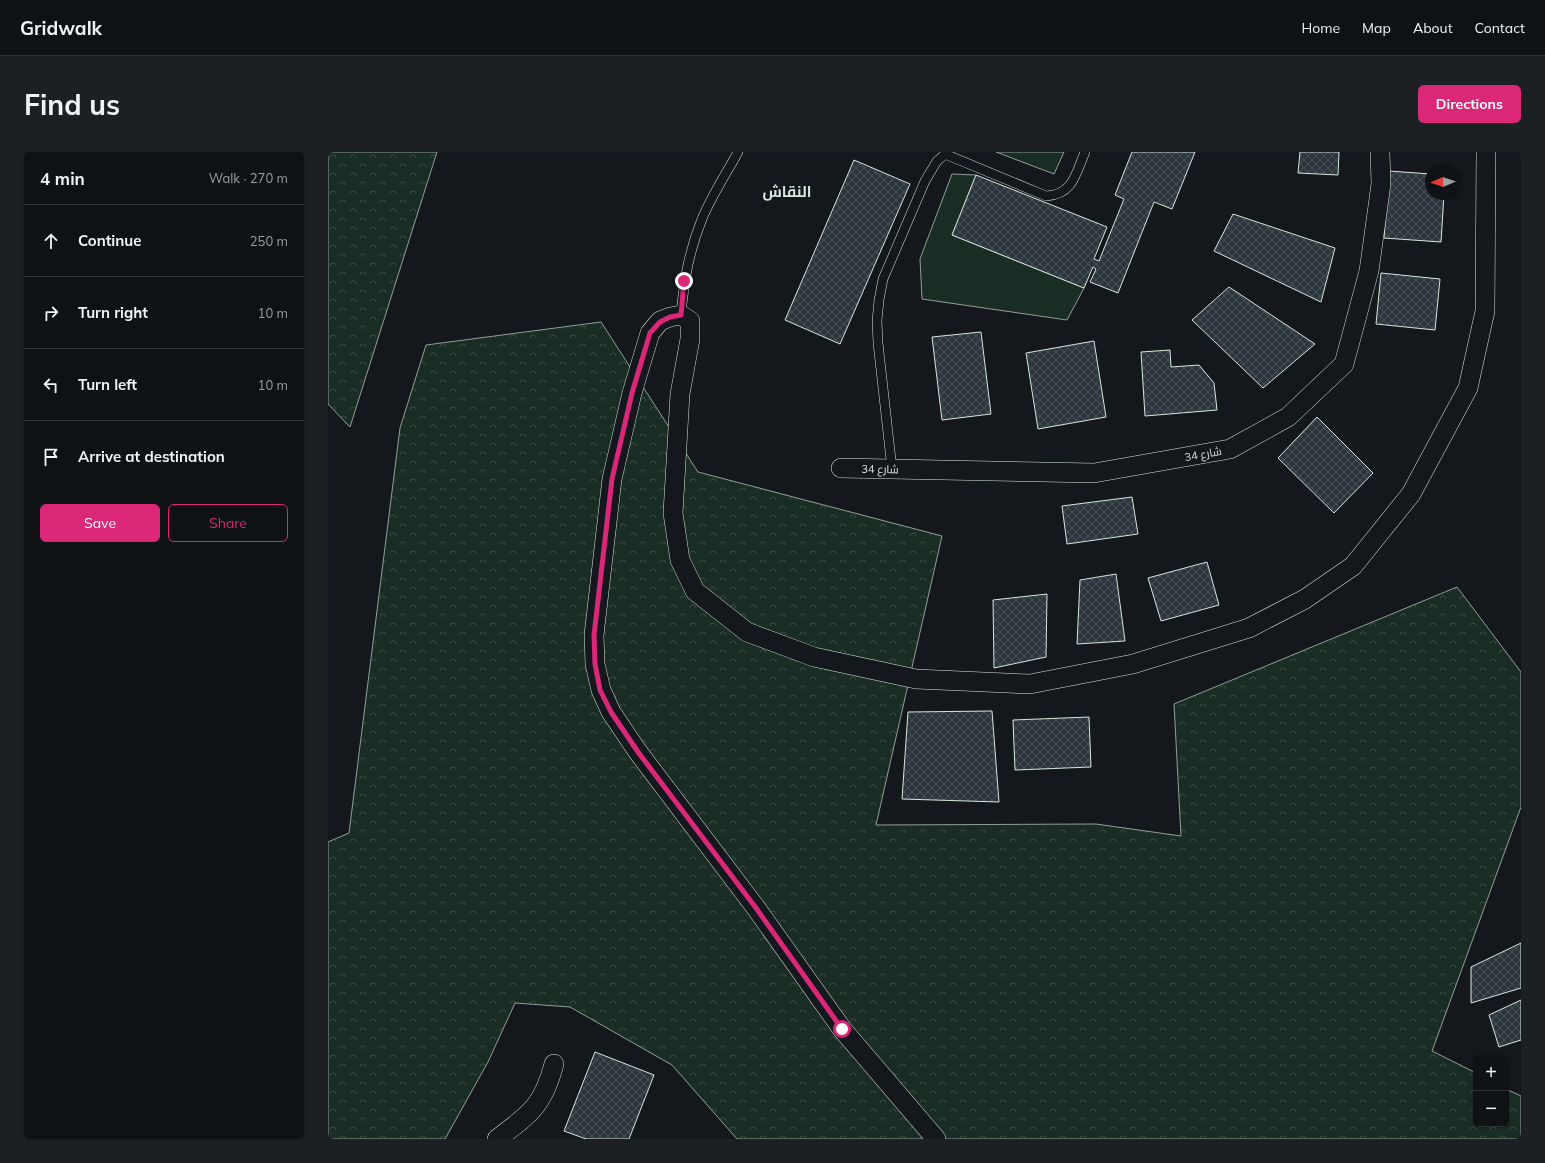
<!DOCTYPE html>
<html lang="en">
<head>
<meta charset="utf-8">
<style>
	body { margin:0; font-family:Mulish,Cairo,sans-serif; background:#1d2022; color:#f1f3f6 }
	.controls { position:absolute; right:12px; bottom:12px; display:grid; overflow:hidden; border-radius:6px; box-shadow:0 1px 3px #0004 }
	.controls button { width:36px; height:36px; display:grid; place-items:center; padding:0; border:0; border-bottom:1px solid #2f3234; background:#0f1215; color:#f1f3f6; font:20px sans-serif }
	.compass { position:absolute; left:1097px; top:12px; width:36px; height:36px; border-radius:50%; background:#0f1215; box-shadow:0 1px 3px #0004; rotate:268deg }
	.stop { position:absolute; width:12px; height:12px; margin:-9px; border:3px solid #db2777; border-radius:50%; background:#fff }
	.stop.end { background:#db2777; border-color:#fff; box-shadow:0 1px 4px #0008 }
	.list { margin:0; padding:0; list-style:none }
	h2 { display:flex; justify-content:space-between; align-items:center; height:52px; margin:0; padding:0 16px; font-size:17px }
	h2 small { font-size:13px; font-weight:400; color:#9b9ea0 }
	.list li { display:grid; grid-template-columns:26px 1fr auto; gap:12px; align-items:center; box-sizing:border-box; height:72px; padding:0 16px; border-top:1px solid #2f3234 }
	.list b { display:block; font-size:15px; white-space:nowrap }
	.list em { font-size:13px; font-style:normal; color:#9b9ea0 }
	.actions { display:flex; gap:8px; padding:12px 16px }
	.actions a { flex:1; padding:9px 0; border:1px solid #db2777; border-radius:6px; text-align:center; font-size:14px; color:#db2777 }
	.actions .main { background:#db2777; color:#fff }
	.icon { flex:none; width:22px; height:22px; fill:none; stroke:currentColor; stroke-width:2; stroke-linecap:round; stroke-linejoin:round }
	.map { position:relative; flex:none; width:1193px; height:987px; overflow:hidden; border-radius:6px }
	header { display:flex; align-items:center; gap:24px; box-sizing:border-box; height:56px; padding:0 20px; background:#0f1215; border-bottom:1px solid #2f3234 }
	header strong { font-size:19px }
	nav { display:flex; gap:22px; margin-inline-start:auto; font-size:14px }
	.intro { display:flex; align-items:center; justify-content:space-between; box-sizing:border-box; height:96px; padding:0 24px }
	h1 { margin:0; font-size:28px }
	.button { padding:10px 18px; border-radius:6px; background:#db2777; color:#fff; font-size:14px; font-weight:700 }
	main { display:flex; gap:24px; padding:0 24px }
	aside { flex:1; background:#0f1215; border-radius:6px; box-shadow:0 1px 3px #0004 }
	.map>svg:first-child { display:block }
	.green { fill:#1a2d24; stroke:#939e99 }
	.forest { fill:url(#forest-crowns); stroke:#939e99 }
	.building { fill:url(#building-cross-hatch); stroke:#d8e6dc }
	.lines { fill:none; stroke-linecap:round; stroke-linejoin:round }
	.lane-casing { stroke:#d8e6dc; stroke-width:10 }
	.street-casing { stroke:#d8e6dc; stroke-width:20 }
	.lane { stroke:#14181c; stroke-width:9 }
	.street { stroke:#14181c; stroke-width:19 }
	.route { stroke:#db2777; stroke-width:5 }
	.labels { text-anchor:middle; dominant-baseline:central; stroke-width:3; stroke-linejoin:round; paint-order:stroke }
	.street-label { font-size:11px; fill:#d8e6dc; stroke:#14181c }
	.district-label { font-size:15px; font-weight:bold; fill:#d8e6dc; stroke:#14181c }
</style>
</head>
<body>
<header>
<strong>Gridwalk</strong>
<nav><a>Home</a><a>Map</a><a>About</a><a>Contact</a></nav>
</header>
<div class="intro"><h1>Find us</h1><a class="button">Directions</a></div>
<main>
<aside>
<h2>4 min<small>Walk · 270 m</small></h2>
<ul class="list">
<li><svg class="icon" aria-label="ahead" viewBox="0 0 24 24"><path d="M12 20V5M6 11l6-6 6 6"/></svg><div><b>Continue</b></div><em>250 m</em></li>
<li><svg class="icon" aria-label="right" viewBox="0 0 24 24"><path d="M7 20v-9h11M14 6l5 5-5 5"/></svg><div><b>Turn right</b></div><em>10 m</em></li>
<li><svg class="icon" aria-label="left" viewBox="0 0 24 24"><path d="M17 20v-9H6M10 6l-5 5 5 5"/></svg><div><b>Turn left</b></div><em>10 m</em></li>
<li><svg class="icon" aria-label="arrive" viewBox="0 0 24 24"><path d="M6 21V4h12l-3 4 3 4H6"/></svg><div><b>Arrive at destination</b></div></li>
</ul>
<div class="actions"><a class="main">Save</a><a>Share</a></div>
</aside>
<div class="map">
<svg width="1193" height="987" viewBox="0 0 1193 987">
	<defs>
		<pattern id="forest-crowns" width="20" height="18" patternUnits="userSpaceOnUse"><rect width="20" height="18" fill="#1a2d24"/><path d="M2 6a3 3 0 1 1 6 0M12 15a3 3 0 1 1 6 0" fill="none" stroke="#3b4b43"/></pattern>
		<pattern id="building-cross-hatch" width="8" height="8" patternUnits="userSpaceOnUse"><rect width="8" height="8" fill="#2c363c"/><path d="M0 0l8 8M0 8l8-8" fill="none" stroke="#4a5358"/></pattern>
	</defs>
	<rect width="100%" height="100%" fill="#14181c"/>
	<g class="green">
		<polygon points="668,0 736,0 726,22"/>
		<polygon points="624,22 648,23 624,83 756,136 739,168 594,147 592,107"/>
	</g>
	<g class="forest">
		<polygon points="0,0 109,0 22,275 0,252"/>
		<polygon points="273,170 370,320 614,384 548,673 768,672 853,684 846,552 1129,435 1193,520 1193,655 1104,899 1148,921 1148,972 1178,972 1178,937 1193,944 1193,987 409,987 344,913 242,855 187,851 160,910 117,987 0,987 0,690 21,681 72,276 98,193"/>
	</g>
	<g class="building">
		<polygon points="804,0 867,0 844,57 826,50 790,141 762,130 768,117 765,115 756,136 624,83 648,23 779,75 766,107 771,109 796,47 787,43"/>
		<polygon points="972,0 1011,0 1010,23 970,21"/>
		<polygon points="526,8 582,32 512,192 457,168"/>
		<polygon points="1061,19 1103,22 1103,42 1116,42 1113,90 1056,86"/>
		<polygon points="905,62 1007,96 993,150 886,99"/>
		<polygon points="1053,121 1112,127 1107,178 1048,172"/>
		<polygon points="901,135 987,192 935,236 864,168"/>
		<polygon points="653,180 663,262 614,268 604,185"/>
		<polygon points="766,189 778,265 710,277 698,201"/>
		<polygon points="842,198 843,215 871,213 886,231 889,258 817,264 813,200"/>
		<polygon points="989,265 1045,321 1006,361 950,306"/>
		<polygon points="804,345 810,382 739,392 734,354"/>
		<polygon points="879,410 891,453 833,469 820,426"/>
		<polygon points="788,422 797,489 749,492 752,428"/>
		<polygon points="719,442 718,505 666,516 665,448"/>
		<polygon points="664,559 671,650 574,647 580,560"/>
		<polygon points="761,565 763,615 687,618 685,568"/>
		<polygon points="1193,791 1193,836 1143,851 1143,815"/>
		<polygon points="1193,848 1193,888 1171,895 1161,863"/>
		<polygon points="267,900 326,923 301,987 258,987 236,979"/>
	</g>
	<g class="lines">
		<g class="lane-casing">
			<g id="lane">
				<path d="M617,2L718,44C745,43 748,21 757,0"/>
				<path d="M353,163C356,128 361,99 374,67C383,45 398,22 410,0"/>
				<polyline points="564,317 550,191 549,169 551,148 555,127 597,29 609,9 620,0"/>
			</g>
		</g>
		<g class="street-casing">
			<g id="street">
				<polyline points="513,316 766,321 902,297 960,265 1016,212 1041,119 1053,32 1052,0"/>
				<path d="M169,987C202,962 215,954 226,912"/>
				<polyline points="608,987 514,877 428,756 310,600 283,560 273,538 267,512 266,483 284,327 304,241 322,181 332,169 342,165 353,163 362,169 362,187 352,242 345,361 352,408 367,439 419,480 486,505 588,527 702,532 805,512 921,476 977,447 1025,414 1083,342 1140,236 1157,159 1158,0"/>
			</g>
		</g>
		<use href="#lane" class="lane"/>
		<use href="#street" class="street"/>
	</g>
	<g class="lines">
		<polyline class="route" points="356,129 353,163 342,165 332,170 322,181 304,241 284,327 266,483 267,512 272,538 283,560 310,600 428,756 514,877"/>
	</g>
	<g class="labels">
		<g class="street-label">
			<text transform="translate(875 302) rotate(-10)">شارع 34</text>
			<text transform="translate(552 317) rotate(1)">شارع 34</text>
		</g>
		<g class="district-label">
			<text x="459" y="39">النقاش</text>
		</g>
	</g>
</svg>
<div class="controls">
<button>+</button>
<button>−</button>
</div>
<svg class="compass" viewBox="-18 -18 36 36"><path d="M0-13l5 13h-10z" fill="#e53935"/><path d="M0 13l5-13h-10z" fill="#9b9ea0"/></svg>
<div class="stop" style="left:514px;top:877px"></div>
<div class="stop end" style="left:356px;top:129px"></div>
</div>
</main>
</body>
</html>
